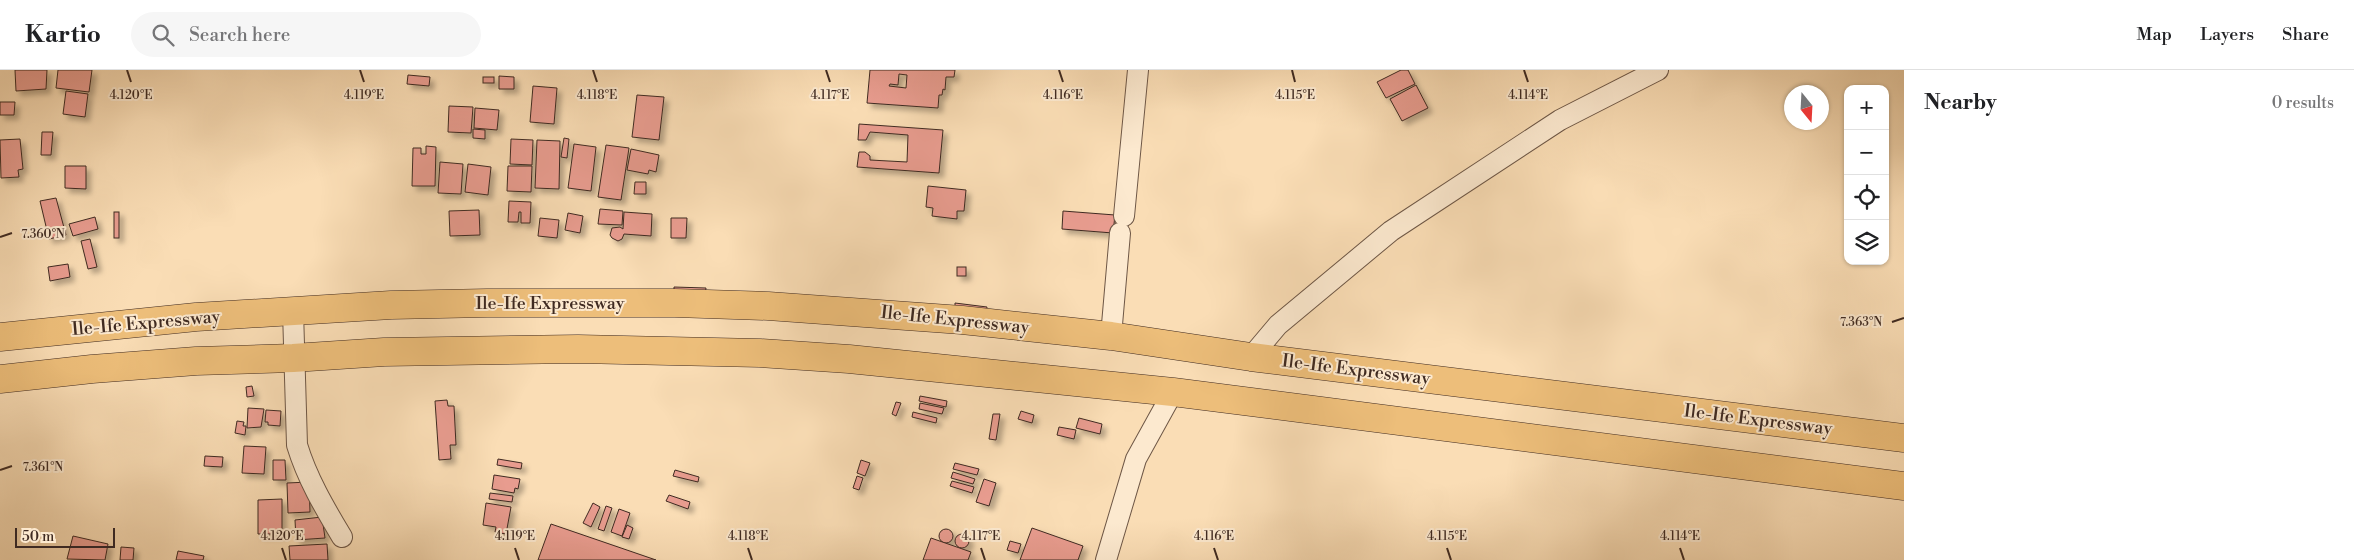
<!DOCTYPE html>
<html lang="en">
<head>
<meta charset="utf-8">
<style>
	body { margin:0; font-family:"Libre Bodoni",serif; background:#f6f6f6; color:#202124 }
	.controls { position:absolute; right:15px; top:15px; display:grid; overflow:hidden; border-radius:10px; box-shadow:0 1px 4px #0004 }
	.controls button { width:45px; height:45px; display:grid; place-items:center; padding:0; border:0; border-bottom:1px solid #e0e0e0; background:#fff; color:#202124; font:25px sans-serif }
	.compass { position:absolute; left:1784px; top:15px; width:45px; height:45px; border-radius:50%; background:#fff; box-shadow:0 1px 4px #0004; rotate:162deg }
	.scale { position:absolute; left:15px; bottom:12px; width:100px; box-sizing:border-box; padding-left:5px; border:2px solid #3f2a21; border-top:0; font-size:14px; line-height:18px; white-space:nowrap; color:#3f2a21; -webkit-text-stroke:4px #fce9cf; paint-order:stroke }
	.list { margin:0; padding:0; list-style:none }
	h2 { display:flex; justify-content:space-between; align-items:center; height:65px; margin:0; padding:0 20px; font-size:21px }
	h2 small { font-size:16px; font-weight:400; color:#757577 }
	.icon { flex:none; width:28px; height:28px; fill:none; stroke:currentColor; stroke-width:2; stroke-linecap:round; stroke-linejoin:round }
	.map { position:relative; flex:none; width:1904px; height:490px; overflow:hidden }
	header { display:flex; align-items:center; gap:30px; box-sizing:border-box; height:70px; padding:0 25px; background:#fff; border-bottom:1px solid #e0e0e0 }
	header strong { font-size:24px }
	nav { display:flex; gap:28px; margin-inline-start:auto; font-size:18px }
	.search { width:350px; height:45px; background:#f6f6f6; display:flex; align-items:center; gap:12px; box-sizing:border-box; padding:0 18px; border-radius:28px; color:#757577; font-size:19px }
	main { display:flex }
	aside { flex:1; background:#fff }
	.map>svg:first-child { display:block }
	.building { fill:#e89c8f; stroke:#3f2a21; fill-rule:evenodd; filter:url(#shadow) }
	.lines { fill:none; stroke-linecap:round; stroke-linejoin:round }
	.minor-casing { stroke:#6e5746; stroke-width:22 }
	.highway-casing { stroke:#3f2a21; stroke-width:29 }
	.minor { stroke:#fce9cf; stroke-width:20 }
	.highway { stroke:#edbe7a; stroke-width:28 }
	.ticks { fill:none; stroke:#3f2a21; stroke-width:2 }
	.labels { text-anchor:middle; dominant-baseline:central; stroke-width:4; stroke-linejoin:round; paint-order:stroke }
	.street-label { font-size:18px; fill:#3f2a21; stroke:#fce9cf }
	.ticks-label { font-size:12px; text-anchor:middle; fill:#3f2a21; stroke:#fce9cf; stroke-width:4; stroke-linejoin:round; paint-order:stroke }
</style>
</head>
<body>
<header>
<strong>Kartio</strong>
<div class="search"><svg class="icon" aria-label="search" viewBox="0 0 24 24"><circle cx="10" cy="10" r="6"/><path d="M15 15l6 6"/></svg>Search here</div>
<nav><a>Map</a><a>Layers</a><a>Share</a></nav>
</header>
<main>
<div class="map">
<svg width="1904" height="490" viewBox="0 0 1904 490">
	<defs>
		<filter id="shadow"><feDropShadow dx="4.5" dy="4.5" stdDeviation="2.5" flood-color="#0004"/></filter>
	</defs>
	<rect width="100%" height="100%" fill="#faddb5"/>
	<filter id="stains"><feTurbulence type="fractalNoise" baseFrequency=".004" numOctaves="4"/><feColorMatrix values="0 0 0 0 .2 0 0 0 0 .09 0 0 0 0 .02 0 0 0 .5 -.17"/></filter>
	<radialGradient id="worn" r=".72"><stop offset=".6" stop-color="#630" stop-opacity="0"/><stop offset="1" stop-color="#630" stop-opacity=".3"/></radialGradient>
	<g class="building">
		<polygon points="15,0 47,0 46,19 16,21"/>
		<polygon points="58,0 92,0 89,22 56,18"/>
		<path d="M870,0H955L954,7H946L945,20L943,19L942,25H939L938,38L867,33ZM899,4L907,5L906,18L889,16L890,14L898,15Z"/>
		<polygon points="1401,0 1408,0 1415,14 1386,28 1377,12"/>
		<polygon points="408,5 430,7 429,16 407,14"/>
		<polygon points="499,6 514,7 514,19 499,19"/>
		<rect x="483" y="7" width="11" height="6"/>
		<polygon points="1416,15 1428,38 1402,51 1390,29"/>
		<polygon points="533,16 557,18 554,54 530,52"/>
		<polygon points="66,21 88,24 85,47 63,44"/>
		<polygon points="637,25 664,27 659,70 632,67"/>
		<polygon points="0,32 15,32 14,45 0,45"/>
		<polygon points="449,36 473,37 471,63 448,62"/>
		<polygon points="475,38 499,40 497,60 474,58"/>
		<polygon points="859,54 943,60 939,103 857,97 859,82 865,82 870,86 870,90 907,92 908,65 870,62 866,70 858,70"/>
		<polygon points="473,59 485,60 485,69 473,68"/>
		<polygon points="42,62 53,62 51,85 41,85"/>
		<polygon points="564,68 569,69 567,88 561,87"/>
		<polygon points="20,69 23,99 18,100 19,107 1,108 0,70"/>
		<polygon points="511,69 533,70 532,95 510,94"/>
		<polygon points="537,70 560,71 559,119 535,118"/>
		<polygon points="574,74 596,77 591,121 568,118"/>
		<polygon points="606,75 629,78 621,130 598,127"/>
		<polygon points="426,76 436,77 435,116 412,116 413,78 421,78 421,84 426,84"/>
		<polygon points="631,79 659,85 656,102 649,100 648,104 627,100"/>
		<polygon points="440,92 463,94 461,124 438,123"/>
		<polygon points="468,94 491,97 488,125 465,122"/>
		<polygon points="65,96 86,96 86,119 65,118"/>
		<polygon points="508,96 532,96 531,122 507,121"/>
		<polygon points="635,112 646,112 646,124 634,124"/>
		<polygon points="928,116 966,120 964,141 957,141 957,149 932,146 933,138 926,137"/>
		<polygon points="56,128 66,165 49,169 40,131"/>
		<polygon points="509,131 531,132 530,153 521,153 521,142 519,142 518,152 508,152"/>
		<polygon points="600,139 623,141 622,155 598,154"/>
		<polygon points="479,140 480,165 450,166 449,141"/>
		<polygon points="1063,141 1115,145 1113,163 1062,159"/>
		<rect x="114" y="142" width="5" height="26"/>
		<polygon points="624,142 652,144 651,166 624,164 622,169 618,171 612,168 610,165 612,158 620,157 623,159"/>
		<polygon points="568,143 583,146 580,163 565,160"/>
		<polygon points="95,147 98,159 73,166 69,154"/>
		<polygon points="540,148 559,150 557,168 538,166"/>
		<polygon points="671,148 687,148 686,168 671,168"/>
		<polygon points="90,169 97,197 88,199 81,171"/>
		<polygon points="68,194 70,207 50,211 48,197"/>
		<rect x="957" y="197" width="9" height="9"/>
		<polygon points="674,217 706,218 705,225 674,224"/>
		<polygon points="955,233 987,237 986,243 955,239"/>
		<polygon points="252,316 254,326 247,327 246,317"/>
		<polygon points="920,326 947,331 946,337 919,331"/>
		<polygon points="447,330 448,336 454,336 456,375 450,375 451,389 439,390 435,331"/>
		<polygon points="896,332 901,333 896,346 892,344"/>
		<polygon points="920,333 944,338 942,344 919,339"/>
		<polygon points="248,338 264,339 261,357 247,358"/>
		<polygon points="266,340 281,341 280,356 268,355 268,352 265,352"/>
		<polygon points="1021,341 1034,345 1032,353 1018,349"/>
		<polygon points="913,342 937,348 936,353 912,347"/>
		<polygon points="993,344 1000,344 996,370 989,369"/>
		<polygon points="1079,348 1102,354 1100,364 1076,358"/>
		<polygon points="237,351 244,352 243,356 246,356 245,365 235,363"/>
		<polygon points="1059,357 1076,360 1074,369 1057,365"/>
		<polygon points="244,376 266,377 264,404 242,403"/>
		<polygon points="205,386 223,387 222,397 204,396"/>
		<polygon points="498,389 522,393 521,399 497,395"/>
		<polygon points="273,390 285,390 286,410 273,410"/>
		<polygon points="861,390 870,393 865,406 857,403"/>
		<polygon points="955,393 979,399 977,405 953,399"/>
		<polygon points="675,400 699,407 698,412 673,406"/>
		<polygon points="953,402 975,409 973,414 951,408"/>
		<polygon points="494,405 520,409 518,419 515,418 514,423 492,419"/>
		<polygon points="857,406 863,408 859,420 853,418"/>
		<polygon points="984,409 996,413 989,436 976,432"/>
		<polygon points="952,411 974,417 972,423 950,416"/>
		<polygon points="309,412 310,442 288,443 287,413"/>
		<polygon points="490,423 513,426 512,432 489,429"/>
		<polygon points="669,425 690,432 688,439 666,431"/>
		<polygon points="282,429 282,464 258,464 258,430"/>
		<polygon points="486,433 511,437 506,464 495,462 496,457 483,455"/>
		<polygon points="593,433 600,437 591,457 583,453"/>
		<polygon points="606,436 612,438 604,461 598,459"/>
		<polygon points="619,439 630,443 622,466 611,462"/>
		<polygon points="322,447 325,468 296,470 295,450"/>
		<polygon points="551,454 656,490 538,490"/>
		<polygon points="627,455 633,458 629,469 622,467"/>
		<polygon points="1032,458 1083,476 1078,490 1020,490"/>
		<circle cx="946" cy="466" r="7"/>
		<circle cx="962" cy="471" r="7"/>
		<polygon points="73,466 108,474 105,490 67,489"/>
		<polygon points="931,468 971,482 968,490 923,490"/>
		<polygon points="1010,471 1021,474 1018,483 1007,480"/>
		<polygon points="327,474 328,490 290,490 289,476"/>
		<polygon points="121,477 134,478 133,490 120,490"/>
		<polygon points="178,481 204,486 203,490 176,490"/>
	</g>
	<g class="lines">
		<g class="minor-casing">
			<g id="minor">
				<polyline points="1124,146 1138,0"/>
				<path d="M293,241L297,375C307,408 324,437 342,467"/>
				<polyline points="1111,266 1120,163"/>
				<polyline points="1251,287 1278,255 1391,161 1560,50 1658,0"/>
				<polyline points="1106,490 1136,389 1173,322"/>
			</g>
		</g>
		<g class="highway-casing">
			<g id="highway">
				<polyline points="0,267 196,247 391,235 487,233 675,233 768,236 962,250 1111,266 1251,287 1904,368"/>
				<polyline points="0,309 92,299 196,291 293,288 384,282 578,279 760,283 849,289 1173,322 1904,416"/>
			</g>
		</g>
		<use href="#minor" class="minor"/>
		<use href="#highway" class="highway"/>
	</g>
	<path class="ticks" d="M127,0L131,12M360,0L364,12M593,0L597,12M826,0L830,12M1059,0L1063,12M1292,0L1295,12M1524,0L1528,12M0,167L12,163M1892,252L1904,248M0,400L12,396M282,478L286,490M515,478L519,490M748,478L752,490M981,478L985,490M1214,478L1218,490M1447,478L1451,490M1680,478L1684,490"/>
	<g class="labels">
		<g class="street-label">
			<text x="550" y="233">Ile-Ife Expressway</text>
			<text transform="translate(955 250) rotate(6)">Ile-Ife Expressway</text>
			<text transform="translate(146 253) rotate(-5)">Ile-Ife Expressway</text>
			<text transform="translate(1356 300) rotate(7)">Ile-Ife Expressway</text>
			<text transform="translate(1758 350) rotate(7)">Ile-Ife Expressway</text>
		</g>
	</g>
	<g class="ticks-label">
		<text x="131" y="29">4.120°E</text>
		<text x="364" y="29">4.119°E</text>
		<text x="597" y="29">4.118°E</text>
		<text x="830" y="29">4.117°E</text>
		<text x="1063" y="29">4.116°E</text>
		<text x="1295" y="29">4.115°E</text>
		<text x="1528" y="29">4.114°E</text>
		<text x="43" y="168">7.360°N</text>
		<text x="1861" y="256">7.363°N</text>
		<text x="43" y="401">7.361°N</text>
		<text x="282" y="470">4.120°E</text>
		<text x="515" y="470">4.119°E</text>
		<text x="748" y="470">4.118°E</text>
		<text x="981" y="470">4.117°E</text>
		<text x="1214" y="470">4.116°E</text>
		<text x="1447" y="470">4.115°E</text>
		<text x="1680" y="470">4.114°E</text>
	</g>
	<rect width="100%" height="100%" filter="url(#stains)"/>
	<rect width="100%" height="100%" fill="url(#worn)"/>
</svg>
<div class="controls">
<button>+</button>
<button>−</button>
<button><svg class="icon" aria-label="locate" viewBox="0 0 24 24"><circle cx="12" cy="12" r="6"/><path d="M12 2v4M12 18v4M2 12h4M18 12h4"/></svg></button>
<button><svg class="icon" aria-label="layers" viewBox="0 0 24 24"><path d="M12 4l9 5-9 5-9-5zM3 14l9 5 9-5"/></svg></button>
</div>
<svg class="compass" viewBox="-18 -18 36 36"><path d="M0-13l5 13h-10z" fill="#e53935"/><path d="M0 13l5-13h-10z" fill="#757577"/></svg>
<div class="scale">50 m</div>
</div>
<aside>
<h2>Nearby<small>0 results</small></h2>
<ul class="list">
</ul>
</aside>
</main>
</body>
</html>
